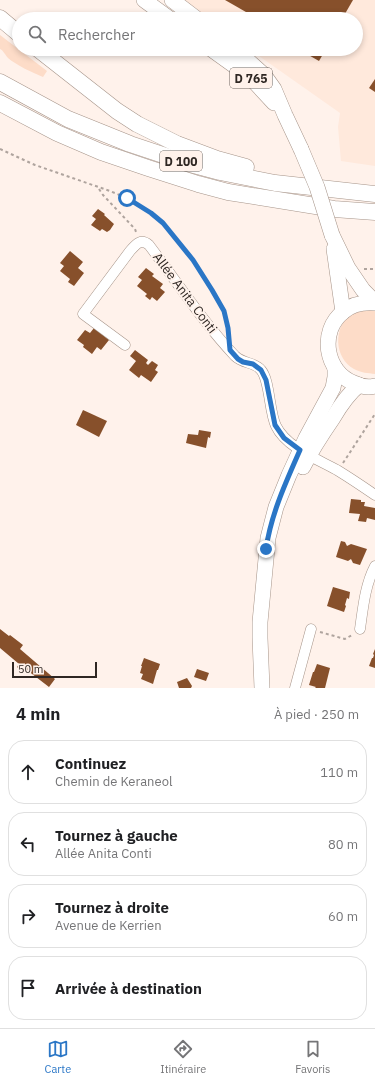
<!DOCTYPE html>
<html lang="fr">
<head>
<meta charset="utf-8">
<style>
	body { margin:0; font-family:"IBM Plex Sans",sans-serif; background:#f2f2f2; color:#202124 }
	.scale { position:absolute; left:12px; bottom:10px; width:85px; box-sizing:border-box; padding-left:4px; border:2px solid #2f2723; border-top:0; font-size:11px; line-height:14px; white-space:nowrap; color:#2f2723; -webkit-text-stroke:3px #fff2eb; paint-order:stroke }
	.stop { position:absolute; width:12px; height:12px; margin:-9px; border:3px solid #2a76c6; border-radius:50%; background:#fff }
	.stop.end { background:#2a76c6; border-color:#fff; box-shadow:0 1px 4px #0008 }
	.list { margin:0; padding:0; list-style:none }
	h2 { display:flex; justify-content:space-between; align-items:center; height:52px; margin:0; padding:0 16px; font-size:17px }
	h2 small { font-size:13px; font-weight:400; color:#757577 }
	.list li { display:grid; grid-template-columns:26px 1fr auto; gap:12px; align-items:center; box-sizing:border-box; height:64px; margin:0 8px 8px; padding:0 8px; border:1px solid #e0e0e0; border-radius:16px }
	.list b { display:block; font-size:15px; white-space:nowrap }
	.list p { margin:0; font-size:13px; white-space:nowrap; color:#757577 }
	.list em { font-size:13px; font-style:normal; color:#757577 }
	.icon { flex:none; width:22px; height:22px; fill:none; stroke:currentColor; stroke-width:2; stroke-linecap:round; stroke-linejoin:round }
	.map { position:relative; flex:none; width:375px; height:688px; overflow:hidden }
	.search { position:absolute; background:#fff; box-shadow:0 2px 6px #0003; left:12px; right:12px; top:12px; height:44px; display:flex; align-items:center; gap:10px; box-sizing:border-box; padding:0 14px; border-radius:22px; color:#757577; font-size:15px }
	.sheet { height:340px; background:#fff }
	nav { display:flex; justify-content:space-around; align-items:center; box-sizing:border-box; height:56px; border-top:1px solid #e0e0e0; background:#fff; font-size:11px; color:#757577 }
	nav a { display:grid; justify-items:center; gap:2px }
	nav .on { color:#2a76c6 }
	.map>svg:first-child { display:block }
	.built { fill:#ffe9dc }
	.green { fill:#fddcc8 }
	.building { fill:#87502b }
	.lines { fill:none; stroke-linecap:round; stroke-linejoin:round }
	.minor-casing { stroke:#a69489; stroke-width:11 }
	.primary-casing { stroke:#a69489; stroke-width:16 }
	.trunk-casing { stroke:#a69489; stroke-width:17 }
	.path { stroke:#afa49e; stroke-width:2; stroke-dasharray:3 3; stroke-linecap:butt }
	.minor { stroke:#fff; stroke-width:10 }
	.primary { stroke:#fff; stroke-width:15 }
	.trunk { stroke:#fff; stroke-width:16 }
	.primary-bridge-casing { stroke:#a69489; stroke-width:16; stroke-linecap:butt }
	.primary-bridge { stroke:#fff; stroke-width:15 }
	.route { stroke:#2a76c6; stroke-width:5 }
	.labels { text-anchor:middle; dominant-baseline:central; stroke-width:4; stroke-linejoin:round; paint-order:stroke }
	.shield { fill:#fff2eb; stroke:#6d645f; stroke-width:1 }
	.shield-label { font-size:12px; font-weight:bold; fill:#2f2723 }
	.street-label { font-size:13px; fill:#2f2723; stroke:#fff2eb }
</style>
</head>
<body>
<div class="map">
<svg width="375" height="688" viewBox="0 0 375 688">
	<rect width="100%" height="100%" fill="#fff2eb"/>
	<polygon class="built" points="180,0 375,0 375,166 341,161 338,127 340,113 249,49 356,49 356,19 207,19"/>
	<g class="green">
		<path d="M0,35L47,71L43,77C33,73 16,65 8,58C5,55 4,51 0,49Z"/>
		<path d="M375,308V374C368,373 361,373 354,369C334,358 333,327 351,314C357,310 368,309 375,308Z"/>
	</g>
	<g class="building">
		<polygon points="225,0 353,0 342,19 258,19"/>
		<polygon points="298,49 326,49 319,61"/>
		<polygon points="375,79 375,92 369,88"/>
		<polygon points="98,209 105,214 104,215 114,224 110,230 107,232 102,229 100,231 91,225 96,219 92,216"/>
		<polygon points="70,251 83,262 78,268 84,273 74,286 68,282 70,279 60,271 64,266 60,263"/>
		<polygon points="146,268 154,274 152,276 163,284 160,288 165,292 157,301 152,297 150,300 145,296 147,294 137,286 142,280 138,277"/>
		<polygon points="94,328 109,340 101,350 97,347 92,354 83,347 84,345 77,340 85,330 90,333"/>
		<polygon points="135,350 148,360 146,363 148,365 152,361 158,365 155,370 158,372 151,382 141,375 139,378 129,370 136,361 130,356"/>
		<polygon points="83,410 107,421 99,437 76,425"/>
		<polygon points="199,430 211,432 210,438 208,437 206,448 186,443 188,434 198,435"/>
		<polygon points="351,499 361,500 361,502 365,502 364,506 375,508 375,520 367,518 366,522 358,521 360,514 349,513"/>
		<polygon points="341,541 345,542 347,546 351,544 367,549 360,565 353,563 351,559 348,561 336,557"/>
		<polygon points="333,587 350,592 349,599 347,598 345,605 346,606 344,612 327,606"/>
		<polygon points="0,629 9,636 10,635 23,645 20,649 55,679 49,687 23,667 20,670 17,667 19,664 0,648"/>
		<polygon points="375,649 375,668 369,666 372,658 373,658 374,655 373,654"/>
		<polygon points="144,658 160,664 158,670 157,670 153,684 141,679 143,674 140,673 142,666 141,666"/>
		<polygon points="317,664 330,668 325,688 315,688 316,687 309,685 313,672 314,672"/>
		<polygon points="197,669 209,673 206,681 194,677"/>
		<polygon points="187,678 192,686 191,688 179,688 177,682"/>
	</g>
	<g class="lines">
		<g class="minor-casing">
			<g id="minor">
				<path d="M125,345L83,314L130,251C136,244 141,238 149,245C177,282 203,322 235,356C243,364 255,362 261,370C270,380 269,412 276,426C286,447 317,459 337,470C350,478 362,486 375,495"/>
				<path d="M360,629C363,608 365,585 375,566"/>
				<polyline points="295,688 311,629"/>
			</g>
		</g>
		<g class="primary-casing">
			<g id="primary">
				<polyline points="144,0 170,19"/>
				<polyline points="172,0 197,19"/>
				<polyline points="211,49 250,77 274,103"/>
				<polyline points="235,49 264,75 274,89 285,115 301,149"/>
				<polyline points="332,235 348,268 363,290 375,302"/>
				<polyline points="334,249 343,312"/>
				<path d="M375,303C363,302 352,304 343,312C319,331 325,372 354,383C360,386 368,388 375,386"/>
				<path d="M303,467C312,449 322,434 333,418C340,406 348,394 359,385"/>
				<polyline points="262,688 260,638 260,622 268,538 276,507 289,475 306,438 333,388 335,377 335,368"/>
			</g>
		</g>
		<g class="trunk-casing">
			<g id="trunk">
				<polyline points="0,18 19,34"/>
				<polyline points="38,49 117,111 137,124 177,144 217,159 246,167"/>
				<polyline points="0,82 68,119 130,144 190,164 220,172 275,183 375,194"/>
				<polyline points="0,103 57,133 101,152 148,168 198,184 228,192 334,209 375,212"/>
			</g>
		</g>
		<g class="path">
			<polyline points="0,149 35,165 110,191 127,198 151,213 163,223 193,260 204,276 224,311 229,334"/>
			<polyline points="99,189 103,195 135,229 136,232"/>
			<polyline points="364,269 375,269"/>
			<polyline points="343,463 375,414"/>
			<polyline points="320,632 345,639 352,635"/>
		</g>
		<use href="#minor" class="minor"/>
		<use href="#primary" class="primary"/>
		<use href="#trunk" class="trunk"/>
		<g class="primary-bridge-casing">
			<polyline id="primary-bridge" points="301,149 317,187 332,235"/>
		</g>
		<use href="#primary-bridge" class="primary-bridge"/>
	</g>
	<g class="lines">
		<path class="route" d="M127,198L151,213L163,223L193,260L212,290L224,311L228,328L230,350L238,359L243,362L253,364L261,370L266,380L275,425L284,438L300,450C286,482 271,514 266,549"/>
	</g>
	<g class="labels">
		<g class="shield">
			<rect x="230" y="68" width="42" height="20" rx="3"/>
			<rect x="160" y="151" width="42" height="20" rx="3"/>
		</g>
		<g class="shield-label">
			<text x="251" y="78">D 765</text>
			<text x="181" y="161">D 100</text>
		</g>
		<g class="street-label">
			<text transform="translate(185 293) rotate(53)">Allée Anita Conti</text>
		</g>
	</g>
</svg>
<div class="scale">50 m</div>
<div class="stop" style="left:127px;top:198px"></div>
<div class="stop end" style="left:266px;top:549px"></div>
<div class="search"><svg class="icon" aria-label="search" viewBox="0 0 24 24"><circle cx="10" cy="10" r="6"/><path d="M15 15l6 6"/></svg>Rechercher</div>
</div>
<section class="sheet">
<h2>4 min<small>À pied · 250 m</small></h2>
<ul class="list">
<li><svg class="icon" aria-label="ahead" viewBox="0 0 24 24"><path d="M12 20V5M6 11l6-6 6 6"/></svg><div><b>Continuez</b><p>Chemin de Keraneol</p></div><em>110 m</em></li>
<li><svg class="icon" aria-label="left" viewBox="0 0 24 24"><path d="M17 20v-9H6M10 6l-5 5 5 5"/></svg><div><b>Tournez à gauche</b><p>Allée Anita Conti</p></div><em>80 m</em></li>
<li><svg class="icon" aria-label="right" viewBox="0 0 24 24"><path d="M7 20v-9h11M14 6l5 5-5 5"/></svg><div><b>Tournez à droite</b><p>Avenue de Kerrien</p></div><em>60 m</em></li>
<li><svg class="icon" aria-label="arrive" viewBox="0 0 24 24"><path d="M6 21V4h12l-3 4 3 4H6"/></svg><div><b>Arrivée à destination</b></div></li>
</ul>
</section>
<nav>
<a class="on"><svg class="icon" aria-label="map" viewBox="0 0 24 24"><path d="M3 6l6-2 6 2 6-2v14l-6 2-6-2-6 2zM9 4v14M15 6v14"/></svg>Carte</a>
<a><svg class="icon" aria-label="directions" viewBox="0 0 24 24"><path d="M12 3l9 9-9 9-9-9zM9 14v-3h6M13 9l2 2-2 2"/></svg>Itinéraire</a>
<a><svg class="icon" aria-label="saved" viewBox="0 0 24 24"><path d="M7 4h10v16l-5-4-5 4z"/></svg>Favoris</a>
</nav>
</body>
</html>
